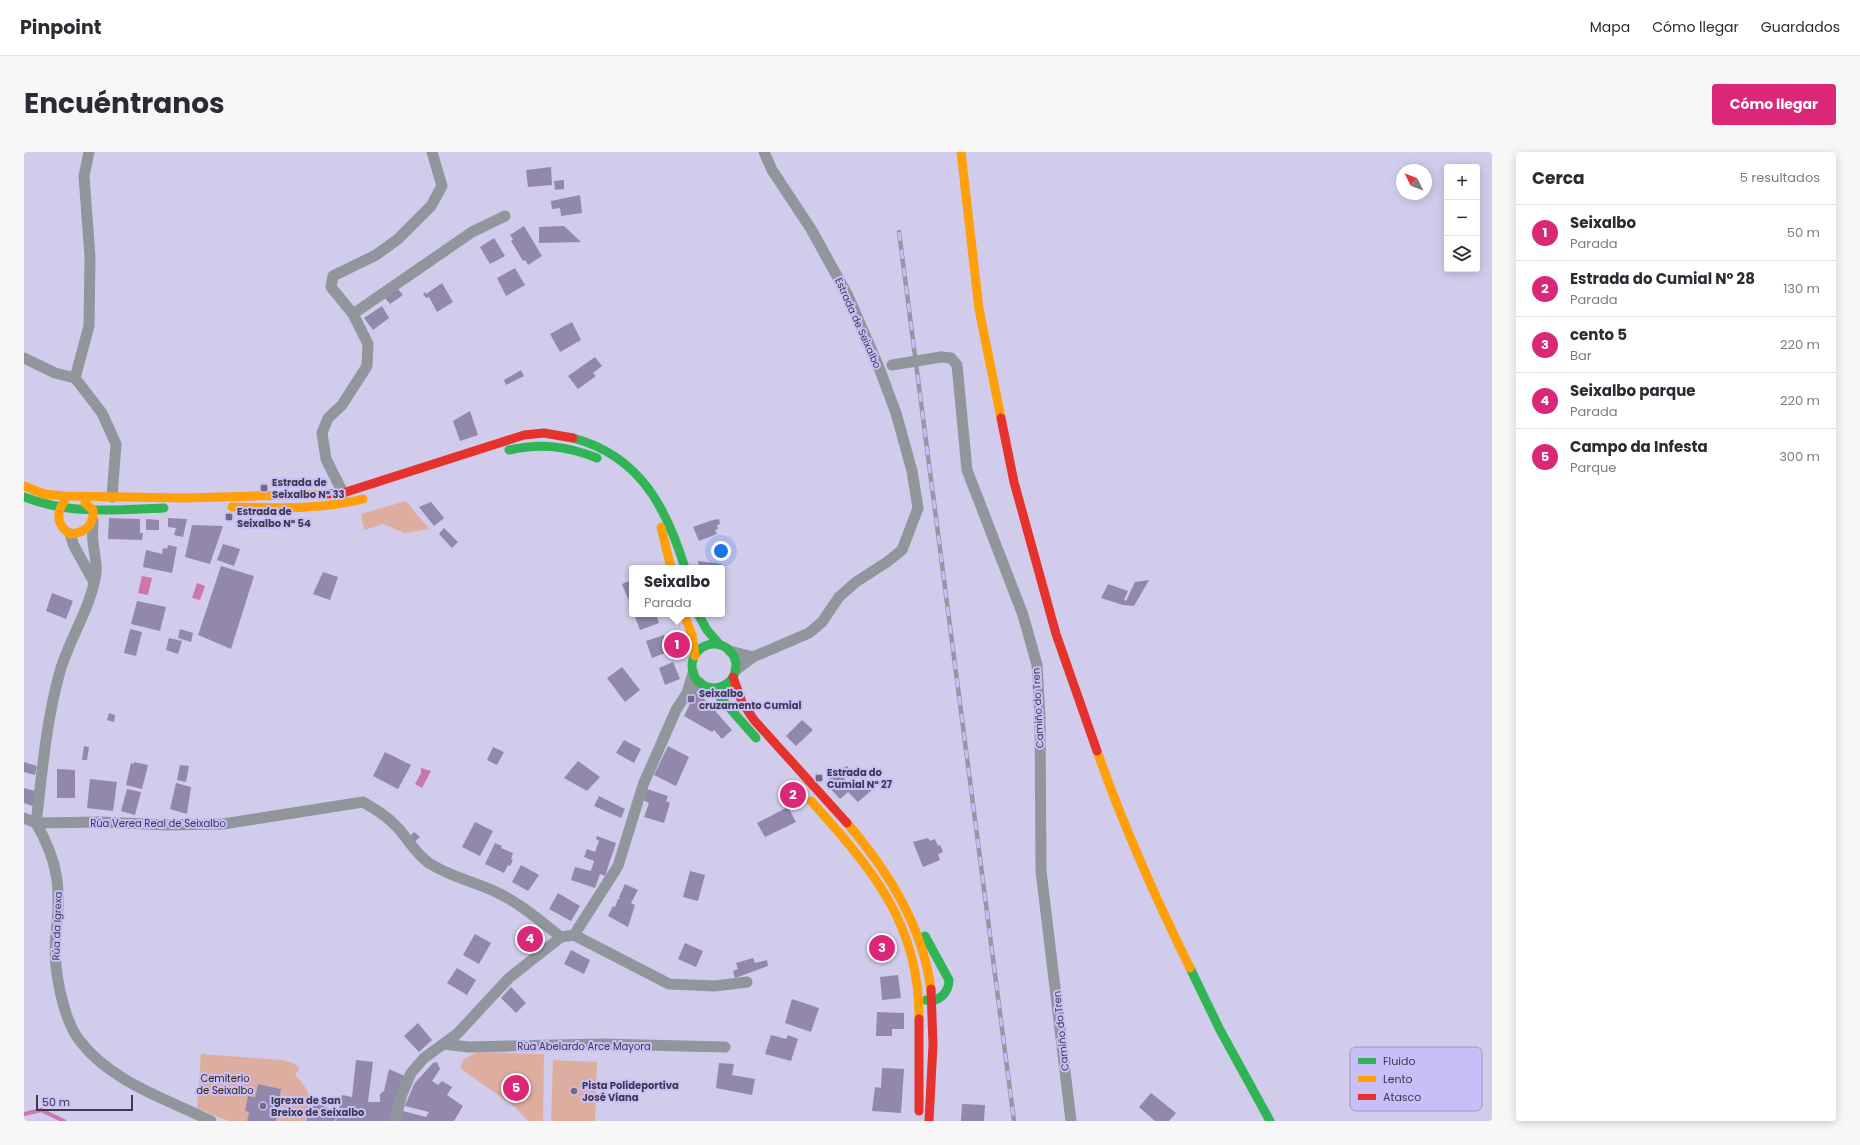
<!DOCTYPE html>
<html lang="es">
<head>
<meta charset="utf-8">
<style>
	body { margin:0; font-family:Poppins,sans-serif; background:#f7f7f7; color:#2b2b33 }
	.controls { position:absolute; right:12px; top:12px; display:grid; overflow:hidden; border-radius:4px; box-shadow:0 2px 10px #0003 }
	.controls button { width:36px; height:36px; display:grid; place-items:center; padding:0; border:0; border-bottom:1px solid #e1e1e2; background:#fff; color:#2b2b33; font:20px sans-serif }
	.compass { position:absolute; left:1372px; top:12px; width:36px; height:36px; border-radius:50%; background:#fff; box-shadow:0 2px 10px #0003; rotate:313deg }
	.scale { position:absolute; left:12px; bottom:10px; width:97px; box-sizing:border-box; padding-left:4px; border:2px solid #3d3950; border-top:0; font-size:11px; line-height:14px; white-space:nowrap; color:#3d3950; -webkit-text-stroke:3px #c9bff8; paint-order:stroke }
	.you { position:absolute; left:697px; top:399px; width:14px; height:14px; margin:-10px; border:3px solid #fff; border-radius:50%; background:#1a73e8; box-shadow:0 0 0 6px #1a73e833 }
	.badge { display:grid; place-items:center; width:26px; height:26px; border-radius:50%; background:#db2777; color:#fff; font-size:13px; font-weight:700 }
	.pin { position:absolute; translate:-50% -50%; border:2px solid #fff; box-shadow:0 1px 4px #0006 }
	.popup { position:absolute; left:605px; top:413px; width:96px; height:52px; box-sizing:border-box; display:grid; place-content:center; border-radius:4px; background:#fff; filter:drop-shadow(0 1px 3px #0005); font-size:13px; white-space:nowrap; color:#7c7c81 }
	.popup b { font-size:15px; color:#2b2b33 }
	.popup::after { content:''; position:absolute; left:50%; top:100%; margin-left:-8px; border:8px solid transparent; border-top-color:#fff }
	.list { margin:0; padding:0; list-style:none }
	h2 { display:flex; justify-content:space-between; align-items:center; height:52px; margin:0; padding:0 16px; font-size:17px }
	h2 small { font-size:13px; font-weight:400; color:#7c7c81 }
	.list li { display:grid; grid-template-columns:26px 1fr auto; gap:12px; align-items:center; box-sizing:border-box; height:56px; padding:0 16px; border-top:1px solid #e1e1e2 }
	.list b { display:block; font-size:15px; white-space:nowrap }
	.list p { margin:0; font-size:13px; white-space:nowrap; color:#7c7c81 }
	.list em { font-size:13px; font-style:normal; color:#7c7c81 }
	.icon { flex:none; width:22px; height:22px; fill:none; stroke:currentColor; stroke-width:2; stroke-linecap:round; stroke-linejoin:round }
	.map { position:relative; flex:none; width:1468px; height:969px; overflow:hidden; border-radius:4px }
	header { display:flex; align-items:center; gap:24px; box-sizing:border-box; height:56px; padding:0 20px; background:#fff; border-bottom:1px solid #e1e1e2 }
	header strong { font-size:19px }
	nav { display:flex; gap:22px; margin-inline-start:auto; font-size:14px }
	.intro { display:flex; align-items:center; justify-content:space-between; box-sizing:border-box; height:96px; padding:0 24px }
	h1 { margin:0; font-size:28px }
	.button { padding:10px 18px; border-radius:4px; background:#db2777; color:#fff; font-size:14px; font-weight:700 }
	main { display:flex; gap:24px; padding:0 24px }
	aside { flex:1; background:#fff; border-radius:4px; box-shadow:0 2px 10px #0003 }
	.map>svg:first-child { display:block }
	.green { fill:#ddae9f }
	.water { fill:#cd76a9 }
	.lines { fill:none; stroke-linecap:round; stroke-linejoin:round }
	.stream { stroke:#cd76a9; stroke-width:4 }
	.building { fill:#9188ab }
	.street { stroke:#90969c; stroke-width:11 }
	.fast { stroke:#30b455; stroke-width:9 }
	.slow { stroke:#ff9f0a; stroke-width:9 }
	.jam { stroke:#e5322d; stroke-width:9 }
	.rail-casing { stroke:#9696a4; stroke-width:4.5 }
	.rail { stroke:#c9bff8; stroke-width:3; stroke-dasharray:9; stroke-linecap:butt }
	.street-bridge { stroke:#90969c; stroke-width:11 }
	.poi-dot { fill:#716c86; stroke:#c9bff8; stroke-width:1.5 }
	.labels { text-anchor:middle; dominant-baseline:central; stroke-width:4; stroke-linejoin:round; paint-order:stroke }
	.street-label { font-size:10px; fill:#3d3950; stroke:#c9bff8 }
	.poi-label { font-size:10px; font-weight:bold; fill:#3d3950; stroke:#c9bff8; text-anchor:start }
	.park-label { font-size:10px; fill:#382316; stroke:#c9bff8 }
	.key { fill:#c9bff8; stroke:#9f97c6; stroke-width:1 }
	.key-label { font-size:11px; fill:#3d3950 }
</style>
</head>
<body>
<header>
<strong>Pinpoint</strong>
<nav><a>Mapa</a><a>Cómo llegar</a><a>Guardados</a></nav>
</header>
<div class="intro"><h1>Encuéntranos</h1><a class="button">Cómo llegar</a></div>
<main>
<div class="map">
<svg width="1468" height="969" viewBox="0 0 1468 969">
	<rect width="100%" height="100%" fill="#d1cceb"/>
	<g class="green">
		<polygon points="382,349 405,377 380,381 359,372 340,378 337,362"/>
		<polygon points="453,900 520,902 519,969 504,969 492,956 436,916 440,907"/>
		<path d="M177,902L258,908L269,911L276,916L271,923C287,939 289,948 282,969H252L257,937L234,932L231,945L224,944L225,960L223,969H204L173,956Z"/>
		<polygon points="529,908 573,910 571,969 527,969"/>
	</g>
	<g class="water">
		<polygon points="118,424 128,426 124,443 114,441"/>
		<polygon points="173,431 181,434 176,448 168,446"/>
		<polygon points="397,616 407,619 398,636 391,632 397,621"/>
	</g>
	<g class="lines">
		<polyline class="stream" points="0,962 17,958 40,969"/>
	</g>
	<g class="building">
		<polygon points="527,15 528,33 504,35 502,18"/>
		<polygon points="540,28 540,37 531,38 530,29"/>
		<polygon points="556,43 558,61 537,64 536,56 528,57 527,49"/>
		<polygon points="500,74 518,104 504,113 501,108 499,109 487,89 489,87 486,83"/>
		<polygon points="540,74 557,90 515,91 515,75"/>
		<polygon points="470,86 481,104 466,112 456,95"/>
		<polygon points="491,116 501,133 482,144 473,126"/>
		<polygon points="418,131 429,150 413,160 405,145 402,146 399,142 401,140 402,142"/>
		<polygon points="373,136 379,143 366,152 360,145"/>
		<polygon points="358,154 365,166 349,178 340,166"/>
		<polygon points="548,170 557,188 536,200 526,182"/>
		<polygon points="571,205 578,214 569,221 572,224 554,237 544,224"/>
		<polygon points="497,218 500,224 482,233 480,228"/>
		<polygon points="446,259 454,283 436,289 429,269"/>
		<polygon points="407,350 420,366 410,374 395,355"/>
		<polygon points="85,366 116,367 116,381 119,381 118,388 84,387"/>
		<polygon points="144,366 163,367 159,385 150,383 152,376 144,375"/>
		<polygon points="122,367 135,368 135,378 122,378"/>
		<polygon points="695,367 696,372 693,373 694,377 691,378 693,382 675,389 669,375 689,368"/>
		<polygon points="168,373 199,374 186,412 161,405"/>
		<polygon points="420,376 434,390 428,396 415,382"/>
		<polygon points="199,392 216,397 210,414 193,408"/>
		<polygon points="144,393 153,395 148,421 119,415 122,398 138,402 139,396 143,397"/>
		<polygon points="674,409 698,412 698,416 675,416"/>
		<polygon points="197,414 230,424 207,497 174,483"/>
		<polygon points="299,420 314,425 306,448 289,442"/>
		<polygon points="608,428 608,447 605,449 598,432"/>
		<polygon points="1125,428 1110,454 1099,453 1077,446 1084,432 1104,439 1100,448 1102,449 1111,430"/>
		<polygon points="28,441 49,449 42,467 22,459"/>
		<polygon points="113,449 142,455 136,479 107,472"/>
		<polygon points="610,462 632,462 635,471 616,478"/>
		<polygon points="106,477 118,480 112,504 100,501"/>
		<polygon points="156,477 169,481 167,490 154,486"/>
		<polygon points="640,483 646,499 628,506 622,489"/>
		<polygon points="145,486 158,489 154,502 142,498"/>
		<polygon points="649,510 656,527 641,533 635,516"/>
		<polygon points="598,515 616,538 601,550 583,526"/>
		<polygon points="671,541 676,542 708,578 698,587 690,578 688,580 660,564"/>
		<polygon points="85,561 91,563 90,570 83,568"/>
		<polygon points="778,568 789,578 772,594 762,584"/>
		<polygon points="600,588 617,597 610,611 592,601"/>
		<polygon points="60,594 65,595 63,608 58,608"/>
		<polygon points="644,594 665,605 652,634 630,623"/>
		<polygon points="469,595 480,600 473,613 463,608"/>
		<polygon points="361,600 387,613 374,637 349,624"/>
		<polygon points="554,609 576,625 563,639 540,626"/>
		<polygon points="0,610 13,614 11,623 0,620"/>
		<polygon points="110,610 124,613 118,637 102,633 107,611 110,612"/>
		<polygon points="156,613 165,614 162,630 153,628"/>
		<polygon points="823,614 829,620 820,627 828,636 839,626 849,637 834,650 824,640 816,647 801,631 812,621"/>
		<polygon points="33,617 51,618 51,646 33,646"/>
		<polygon points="66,627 93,630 89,659 63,656"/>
		<polygon points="152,631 167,635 163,662 146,657"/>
		<polygon points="0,636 11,639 11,655 0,651"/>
		<polygon points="103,637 117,640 111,663 97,659"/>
		<polygon points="623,637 644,644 642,649 646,651 640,671 620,665 625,651 619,648"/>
		<polygon points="575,644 601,657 597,666 570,654"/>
		<polygon points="764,655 772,670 741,685 733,671"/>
		<polygon points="451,670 469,679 456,704 438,695"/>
		<polygon points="390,680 396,685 390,690 385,685"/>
		<polygon points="573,684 592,691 581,724 576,722 571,736 547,728 551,715 567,719 570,709 560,705 563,697 571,700 575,689 572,687"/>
		<polygon points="904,686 906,689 911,687 914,694 916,693 919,700 914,702 916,708 899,715 889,690"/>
		<polygon points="471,691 478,694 477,696 489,701 487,707 489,708 486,714 484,713 480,721 461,712"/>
		<polygon points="497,713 515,723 504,739 488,730"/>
		<polygon points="666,719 681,723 674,749 659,745"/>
		<polygon points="601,732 614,738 607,751 611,753 604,775 584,764 589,754 591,755 594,747 596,747 595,745"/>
		<polygon points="534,741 556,754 547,769 525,757"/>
		<polygon points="451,782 467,791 455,812 439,803"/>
		<polygon points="860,783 869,804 854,810 845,788"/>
		<polygon points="661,791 679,799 672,815 654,807"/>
		<polygon points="547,798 566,808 560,822 540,812"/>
		<polygon points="729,806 731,811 743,808 744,814 711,826 709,819 714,817 712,811"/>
		<polygon points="433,816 452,828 443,843 423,831"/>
		<polygon points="874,823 877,846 858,848 856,825"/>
		<polygon points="487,835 502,851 492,861 477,846"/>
		<polygon points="768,847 795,856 787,880 761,871"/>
		<polygon points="853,860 880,861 880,877 868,877 868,884 852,884"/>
		<polygon points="394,871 408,888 395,900 380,884"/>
		<polygon points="747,883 762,887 764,883 774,887 767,909 741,902"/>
		<polygon points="332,908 349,910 344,950 356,950 356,942 360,939 365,917 383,925 368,969 312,969 318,943 328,945"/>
		<polygon points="413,910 416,917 408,929 414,933 418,929 428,935 423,943 439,954 430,969 376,969 379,959 402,965 405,960 381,954 390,932 409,911"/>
		<polygon points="695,911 710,912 708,923 731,927 728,943 692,936"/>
		<polygon points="858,916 880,917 877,961 848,959 851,935 857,936"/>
		<polygon points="234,932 257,937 252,969 223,969 225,960 221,959 224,944 231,945"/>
		<polygon points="1127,941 1152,961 1145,969 1131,969 1115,955"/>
		<polygon points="290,951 314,959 311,969 282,969"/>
		<polygon points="938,952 961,953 960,969 937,969"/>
	</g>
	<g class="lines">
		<g class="street">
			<polyline points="65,0 60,24 66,105 65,174 51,226 78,261 92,292 88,345"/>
			<polyline points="329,162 448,80 481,64"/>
			<polyline points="917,205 927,206 933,213 943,318 999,463 1013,513 1016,565 1017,719 1047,969"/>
			<polyline points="0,206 31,221 51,226"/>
			<polyline points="319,341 302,307 298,281 304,266 318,253 343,214 344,192 329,162 307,135 309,124 352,103 374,87 407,54 418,34 408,0"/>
			<polyline points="46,382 50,394 70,430"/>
			<polyline points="706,499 729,505"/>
			<polyline points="712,518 729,505 785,481 798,470 815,445 832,430 863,410 878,398 894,356 888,319 872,261 854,213 824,144 787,77 748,18 740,0"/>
			<polyline points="663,541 676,531"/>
			<path d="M0,666L12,671L77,670L143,673L199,672L339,650C351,657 363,664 373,675C385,688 390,700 405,711C426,725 449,729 472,740C496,751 516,769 537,785"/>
			<path d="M12,671C35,711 37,737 32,782C30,800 32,821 36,839C40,856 45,875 56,889C87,930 143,947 187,969"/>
			<path d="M12,671C18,622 22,571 35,523C44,488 67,457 72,421C73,411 70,400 69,390C68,383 69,376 69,369"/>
			<polyline points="550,783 645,832 691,834 723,830"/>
			<polyline points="420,892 444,895 578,892 701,895"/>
			<polyline points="371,969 378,942 387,921 400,906 433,882 485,826 537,785 550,783 594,714 619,633 652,558 663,541 669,521"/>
		</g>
		<g class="fast">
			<path d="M549,286C616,304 642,355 661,416"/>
			<path d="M485,298C517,291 543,294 573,306"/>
			<path d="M0,345C46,363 92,358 140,356"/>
			<polyline points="674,462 683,478 696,493"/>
			<circle cx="690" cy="514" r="22"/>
			<polyline points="688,536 732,586"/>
			<path d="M901,784L925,828C925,840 915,851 902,848"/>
			<polyline points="1166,816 1196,878 1246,969"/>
		</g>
		<g class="slow">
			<polyline points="937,0 955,157 977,266"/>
			<polyline points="0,334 20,342 40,344 161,346 303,342"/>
			<path d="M40,350C31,362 34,374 46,382C61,381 70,373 69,358L61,351"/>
			<path d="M208,355C252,356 296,358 339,347"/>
			<polyline points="637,375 647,416"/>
			<polyline points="660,462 668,483 671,504"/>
			<path d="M1073,599C1099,673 1131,745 1166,816"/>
			<path d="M787,649C847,716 896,771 895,867"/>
			<path d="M823,671C864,719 898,773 907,837"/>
		</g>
		<g class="jam">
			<polyline points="977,266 990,330 1032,482 1073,599"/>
			<polyline points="303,342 319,341 500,283 520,281 549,286"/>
			<polyline points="709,525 718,550 730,568 823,671"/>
			<polyline points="895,959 895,867"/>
			<polyline points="905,969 909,893 907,837"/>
		</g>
		<g class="rail-casing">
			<polyline id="rail" points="875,80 990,969"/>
		</g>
		<use href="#rail" class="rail"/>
		<polyline class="street-bridge" points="868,213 917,205"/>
	</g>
	<g class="poi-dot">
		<rect x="236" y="332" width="8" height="8" rx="2"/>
		<rect x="201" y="361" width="8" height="8" rx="2"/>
		<rect x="663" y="543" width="8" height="8" rx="2"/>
		<rect x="791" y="622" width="8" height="8" rx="2"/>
		<circle cx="550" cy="939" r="4"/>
		<circle cx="239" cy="954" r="4"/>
	</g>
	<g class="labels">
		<g class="street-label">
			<text transform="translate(834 171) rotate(66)">Estrada de Seixalbo</text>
			<text transform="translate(1014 556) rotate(-93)">Camiño do Tren</text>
			<text x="134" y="671">Rúa Verea Real de Seixalbo</text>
			<text transform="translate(33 774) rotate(-88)">Rúa da Igrexa</text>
			<text transform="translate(1037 879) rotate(-96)">Camiño do Tren</text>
			<text x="560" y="894">Rúa Abelardo Arce Mayora</text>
		</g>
		<g class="poi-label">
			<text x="248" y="330">Estrada de<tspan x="248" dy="12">Seixalbo Nº 33</tspan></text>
			<text x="213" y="359">Estrada de<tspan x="213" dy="12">Seixalbo Nº 54</tspan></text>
			<text x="675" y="541">Seixalbo<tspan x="675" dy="12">cruzamento Cumial</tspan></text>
			<text x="803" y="620">Estrada do<tspan x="803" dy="12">Cumial Nº 27</tspan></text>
			<text x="558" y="933">Pista Polideportiva<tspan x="558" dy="12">José Viana</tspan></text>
			<text x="247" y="948">Igrexa de San<tspan x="247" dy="12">Breixo de Seixalbo</tspan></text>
		</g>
		<g class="park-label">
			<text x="201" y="926">Cemiterio<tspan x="201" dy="12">de Seixalbo</tspan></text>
		</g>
	</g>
	<rect x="1326" y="895" width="132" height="64" rx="6" class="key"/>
	<rect x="1334" y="906" width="18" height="6" fill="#30b455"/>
	<rect x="1334" y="924" width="18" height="6" fill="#ff9f0a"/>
	<rect x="1334" y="942" width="18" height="6" fill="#e5322d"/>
	<g class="key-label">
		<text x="1359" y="913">Fluido</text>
		<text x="1359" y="931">Lento</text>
		<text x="1359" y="949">Atasco</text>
	</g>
</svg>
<div class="controls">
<button>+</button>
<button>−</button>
<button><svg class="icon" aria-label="layers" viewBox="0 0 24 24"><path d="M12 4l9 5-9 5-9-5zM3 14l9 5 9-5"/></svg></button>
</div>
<svg class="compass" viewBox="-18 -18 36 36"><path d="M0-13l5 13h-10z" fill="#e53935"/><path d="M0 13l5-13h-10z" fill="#7c7c81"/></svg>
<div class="scale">50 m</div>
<div class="you"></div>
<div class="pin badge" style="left:653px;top:493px">1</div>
<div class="popup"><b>Seixalbo</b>Parada</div>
<div class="pin badge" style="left:769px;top:643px">2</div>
<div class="pin badge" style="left:858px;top:796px">3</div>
<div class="pin badge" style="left:506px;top:787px">4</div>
<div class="pin badge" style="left:492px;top:936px">5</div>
</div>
<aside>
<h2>Cerca<small>5 resultados</small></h2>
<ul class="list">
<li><span class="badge">1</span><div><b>Seixalbo</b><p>Parada</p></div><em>50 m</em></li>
<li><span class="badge">2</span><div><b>Estrada do Cumial Nº 28</b><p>Parada</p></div><em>130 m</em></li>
<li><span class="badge">3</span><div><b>cento 5</b><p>Bar</p></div><em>220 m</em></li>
<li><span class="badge">4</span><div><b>Seixalbo parque</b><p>Parada</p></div><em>220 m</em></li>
<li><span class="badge">5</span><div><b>Campo da Infesta</b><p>Parque</p></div><em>300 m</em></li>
</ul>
</aside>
</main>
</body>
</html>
